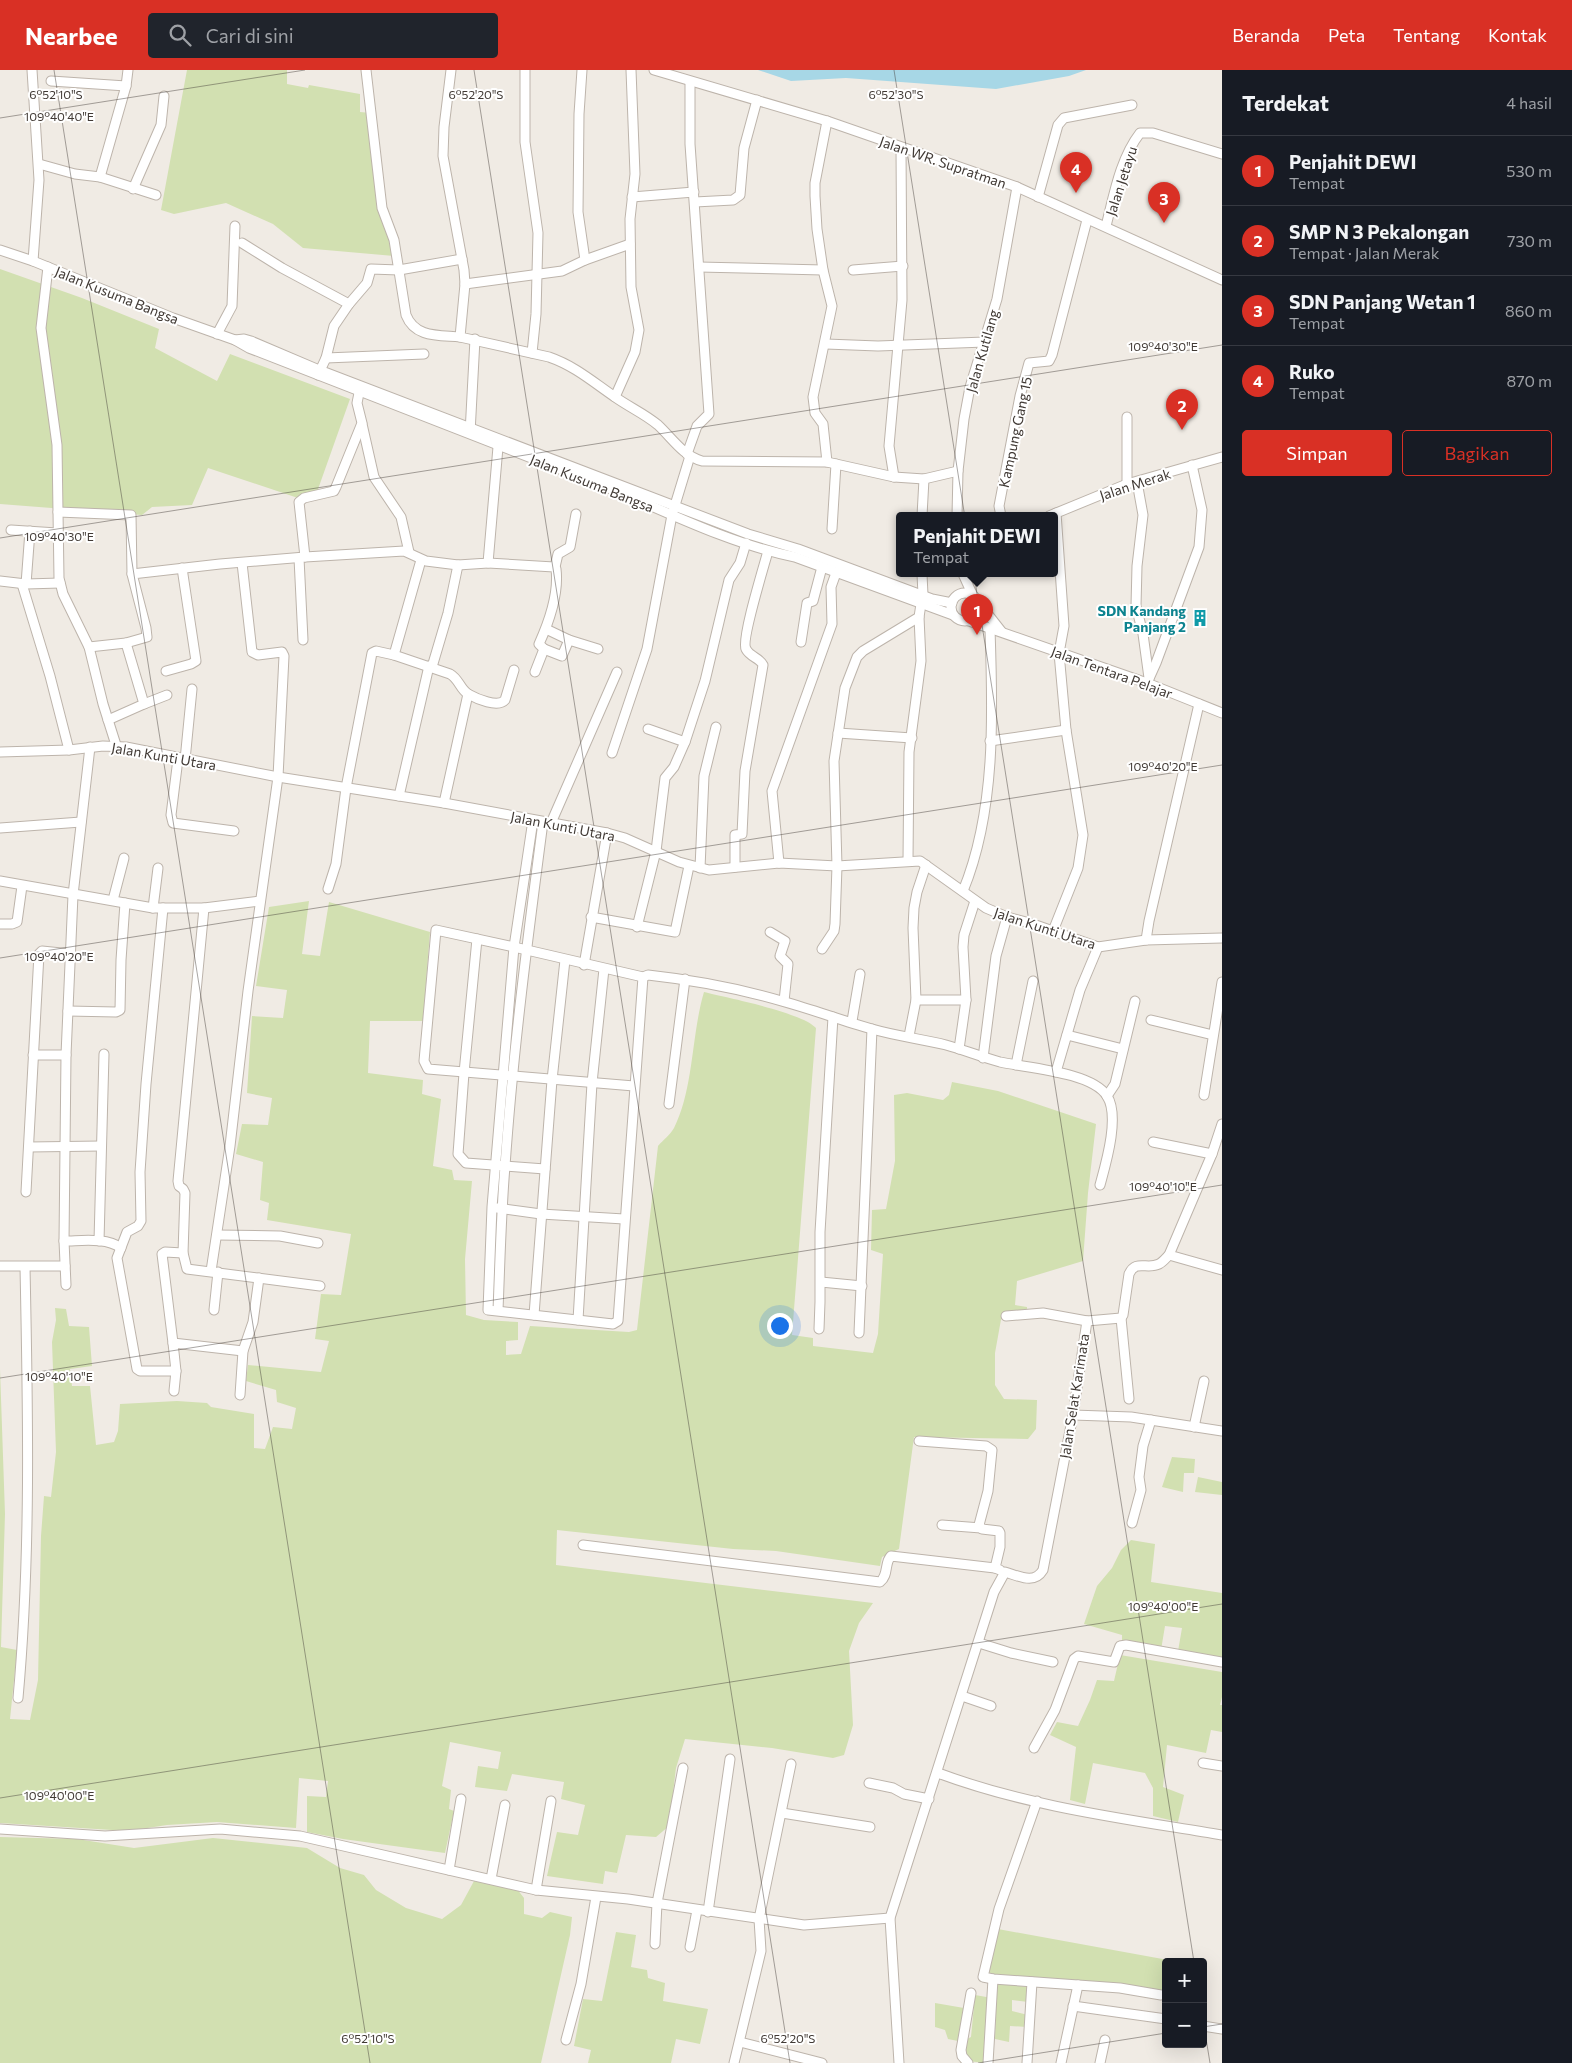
<!DOCTYPE html>
<html lang="id">
<head>
<meta charset="utf-8">
<style>
	body { margin:0; font-family:Commissioner,sans-serif; background:#20242c; color:#f1f3f6 }
	.controls { position:absolute; right:15px; bottom:15px; display:grid; overflow:hidden; border-radius:5px; box-shadow:0 5px 20px #0002 }
	.controls button { width:45px; height:45px; display:grid; place-items:center; padding:0; border:0; border-bottom:1px solid #363941; background:#171b24; color:#f1f3f6; font:25px sans-serif }
	.you { position:absolute; left:779px; top:1255px; width:18px; height:18px; margin:-12px; border:4px solid #fff; border-radius:50%; background:#1a73e8; box-shadow:0 0 0 8px #1a73e833 }
	.badge { display:grid; place-items:center; width:32px; height:32px; border-radius:50%; background:#d93025; color:#fff; font-size:16px; font-weight:700 }
	.pin { position:absolute; translate:-50% -41px; filter:drop-shadow(0 1px 2px #0008) }
	.pin::after { content:''; position:absolute; top:26px; width:18px; height:15px; background:inherit; clip-path:polygon(0 0,100% 0,50% 100%) }
	.popup { position:absolute; left:896px; top:442px; width:162px; height:65px; box-sizing:border-box; display:grid; place-content:center; border-radius:5px; background:#171b24; filter:drop-shadow(0 1px 4px #0005); font-size:16px; white-space:nowrap; color:#9ea1a6 }
	.popup b { font-size:19px; color:#f1f3f6 }
	.popup::after { content:''; position:absolute; left:50%; top:100%; margin-left:-10px; border:10px solid transparent; border-top-color:#171b24 }
	.list { margin:0; padding:0; list-style:none }
	h2 { display:flex; justify-content:space-between; align-items:center; height:65px; margin:0; padding:0 20px; font-size:21px }
	h2 small { font-size:16px; font-weight:400; color:#9ea1a6 }
	.list li { display:grid; grid-template-columns:32px 1fr auto; gap:15px; align-items:center; box-sizing:border-box; height:70px; padding:0 20px; border-top:1px solid #363941 }
	.list b { display:block; font-size:19px; white-space:nowrap }
	.list p { margin:0; font-size:16px; white-space:nowrap; color:#9ea1a6 }
	.list em { font-size:16px; font-style:normal; color:#9ea1a6 }
	.actions { display:flex; gap:10px; padding:15px 20px }
	.actions a { flex:1; padding:11px 0; border:1px solid #d93025; border-radius:5px; text-align:center; font-size:18px; color:#d93025 }
	.actions .main { background:#d93025; color:#fff }
	.icon { flex:none; width:28px; height:28px; fill:none; stroke:currentColor; stroke-width:2; stroke-linecap:round; stroke-linejoin:round }
	.map { position:relative; flex:none; width:1222px; height:1993px; overflow:hidden }
	header { display:flex; align-items:center; gap:30px; box-sizing:border-box; height:70px; padding:0 25px; background:#d93025; color:#fff }
	header strong { font-size:24px }
	nav { display:flex; gap:28px; margin-inline-start:auto; font-size:18px }
	.search { width:350px; height:45px; background:#20242c; display:flex; align-items:center; gap:12px; box-sizing:border-box; padding:0 18px; border-radius:5px; color:#9ea1a6; font-size:19px }
	main { display:flex }
	aside { flex:1; background:#171b24 }
	.map>svg:first-child { display:block }
	.green { fill:#d2e0b1 }
	.water { fill:#a7d7e6 }
	.lines { fill:none; stroke-linecap:round; stroke-linejoin:round }
	.minor-casing { stroke:#bdb4ab; stroke-width:11 }
	.minor { stroke:#fff; stroke-width:9 }
	.ticks { fill:none; stroke:#413a35; stroke-width:1; stroke-opacity:0.45 }
	.labels { text-anchor:middle; dominant-baseline:central; stroke-width:4; stroke-linejoin:round; paint-order:stroke }
	.street-label { font-size:14px; fill:#413a35; stroke:#fff }
	.culture-label { font-size:14px; font-weight:bold; fill:#0d838f; stroke:#fff; text-anchor:end }
	.ticks-label { font-size:12px; text-anchor:middle; fill:#413a35; stroke:#fff; stroke-width:4; stroke-linejoin:round; paint-order:stroke }
</style>
</head>
<body>
<header>
<strong>Nearbee</strong>
<div class="search"><svg class="icon" aria-label="search" viewBox="0 0 24 24"><circle cx="10" cy="10" r="6"/><path d="M15 15l6 6"/></svg>Cari di sini</div>
<nav><a>Beranda</a><a>Peta</a><a>Tentang</a><a>Kontak</a></nav>
</header>
<main>
<div class="map">
<svg width="1222" height="1993" viewBox="0 0 1222 1993">
	<rect width="100%" height="100%" fill="#f0ebe4"/>
	<g class="green">
		<polygon points="187,0 287,0 287,14 308,18 309,15 360,24 360,42 371,43 379,138 394,186 303,178 273,154 226,133 174,144 161,140"/>
		<polygon points="0,199 82,228 159,259 155,278 217,311 230,284 350,329 317,422 301,429 208,398 192,435 152,437 142,445 0,434"/>
		<path d="M309,831L302,884L320,886L329,832L430,862L423,951H370L368,1003L423,1010L422,1024L441,1029L433,1096L452,1100L454,1110L472,1111L465,1189L466,1245L484,1250L518,1252V1270L506,1271V1285L521,1284L530,1256L629,1262L637,1260L658,1076C663,1070 670,1065 674,1058C694,1018 691,966 704,922C728,928 801,942 816,958L792,1265L813,1268V1276L873,1283L878,1264L883,1184L871,1180L872,1140L886,1139L895,1091L894,1025L907,1023L943,1030L949,1025L952,1012L998,1021L1096,1054L1088,1123L1083,1191L1017,1211L1015,1235L1027,1237V1242L1002,1244L995,1283V1315L1004,1329L1037,1330L1036,1359L1028,1369L914,1367L899,1479L882,1487L880,1496L776,1481L733,1479L557,1460L556,1495L873,1533L859,1553L849,1581L853,1655L844,1685L833,1688L772,1678L685,1669L676,1698L669,1756L656,1767L626,1765L617,1803L605,1801L603,1814L547,1806L557,1762L578,1765L585,1735L561,1729L564,1712L512,1704L507,1721L475,1717L478,1696L498,1699L501,1682L450,1672L442,1716L451,1720L449,1739L454,1741L445,1783L343,1769L307,1762V1726L326,1727L328,1711L299,1708L296,1758L217,1752L167,1755L128,1761L0,1753V1299L5,1444L1,1577L17,1580L10,1649L30,1650L38,1610L41,1466L44,1426L51,1427L56,1382L52,1272L56,1250L55,1238L66,1239L69,1256L89,1257L92,1296L70,1299L72,1316H90L96,1375L114,1372L118,1361L120,1334L177,1331L207,1333L211,1337L254,1344V1378L265,1379L273,1357L292,1359L296,1338L277,1332L276,1320L246,1311L248,1295L321,1302L329,1271L315,1269L321,1224L341,1225L351,1164L267,1150L269,1133L260,1130L263,1092L236,1084L242,1054L268,1055L272,1028L247,1023L252,946L283,948L287,920L256,916L269,837Z"/>
		<polygon points="1172,1387 1195,1389 1194,1403 1184,1403 1183,1422 1162,1417"/>
		<polygon points="1198,1407 1222,1412 1222,1425 1195,1422"/>
		<polygon points="1131,1470 1155,1474 1151,1512 1222,1523 1222,1595 1177,1587 1182,1558 1165,1556 1160,1586 1122,1578 1122,1565 1084,1554 1097,1516 1112,1498 1121,1480"/>
		<polygon points="1120,1585 1222,1602 1222,1627 1220,1635 1222,1635 1222,1662 1211,1660 1206,1683 1167,1675 1163,1717 1184,1725 1178,1752 1153,1746 1153,1718 1145,1703 1093,1693 1085,1734 1070,1730 1076,1677 1050,1665 1057,1652 1078,1656 1090,1630 1097,1610 1114,1611"/>
		<polygon points="0,1767 77,1769 134,1778 213,1768 307,1778 340,1798 364,1805 376,1820 406,1838 442,1849 461,1835 474,1811 517,1819 524,1828 524,1844 542,1848 550,1842 572,1847 570,1865 541,1993 0,1993"/>
		<path d="M998,1859L1179,1892H1166V1921C1131,1916 1097,1911 1062,1909C1037,1907 1012,1909 988,1904Z"/>
		<polygon points="616,1862 636,1865 631,1897 647,1900 648,1908 665,1913 663,1931 708,1939 700,1974 676,1969 671,1993 588,1993 591,1980 574,1976 583,1929 602,1931"/>
		<polygon points="997,1913 1029,1917 1028,1932 1012,1930 1012,1941 1028,1945 1027,1957 1010,1956 1009,1972 995,1969 996,1933 986,1993 967,1991 963,1984 967,1969 971,1967 975,1925 992,1928"/>
		<polygon points="935,1933 964,1938 961,1961 958,1971 948,1969 945,1960 935,1957"/>
	</g>
	<polygon class="water" points="758,0 1086,0 1069,6 996,19 846,8 791,11"/>
	<g class="lines">
		<g class="minor-casing">
			<g id="minor">
				<polyline points="32,0 39,110 33,191"/>
				<path d="M366,0L382,138L394,170L406,245C415,268 439,265 460,267"/>
				<path d="M451,0L444,57L443,86L464,200L465,214L460,267L549,287C575,296 593,312 615,327C629,337 645,344 658,355C672,368 683,386 702,391L827,392L894,407L924,409L958,401"/>
				<polyline points="525,0 525,72 538,163 536,244 532,283"/>
				<polyline points="582,0 579,44 578,142 585,190"/>
				<polyline points="654,0 827,51 1017,117 1222,210"/>
				<polyline points="51,11 126,16"/>
				<polyline points="39,94 75,104 100,107 156,125"/>
				<polyline points="100,107 126,16 128,0"/>
				<polyline points="133,119 161,55 164,26"/>
				<polyline points="632,127 694,122"/>
				<polyline points="1038,127 1058,55 1064,48 1132,35"/>
				<polyline points="695,132 733,130 740,125 744,78 757,30"/>
				<path d="M1106,156C1114,125 1120,89 1140,63H1153L1222,84"/>
				<polyline points="242,173 282,198 349,234"/>
				<path d="M0,180L33,191L173,248L235,270L249,278L624,424C679,448 736,475 795,487L953,545"/>
				<polyline points="48,197 41,258 57,375 59,508 63,524 89,577 103,634 116,675"/>
				<polyline points="699,197 823,200"/>
				<polyline points="853,200 903,196"/>
				<polyline points="465,214 562,201 585,190 630,174"/>
				<polyline points="217,264 232,236 235,156"/>
				<polyline points="235,270 244,269 251,271 319,300 748,464 798,479 932,529 952,533"/>
				<polyline points="826,274 878,276 985,272"/>
				<polyline points="326,288 424,284"/>
				<polyline points="318,305 326,288 334,256 349,234 367,213 371,199 399,200 462,189"/>
				<polyline points="615,327 635,282 639,260 631,217 630,149 635,104 631,0"/>
				<polyline points="362,354 374,407 401,447 409,482"/>
				<polyline points="470,363 475,269"/>
				<polyline points="687,384 697,356 709,344 690,74 690,12"/>
				<polyline points="827,392 823,354 815,343 813,327 832,236 823,200 817,159 815,126 815,113 827,51"/>
				<polyline points="894,407 889,376 902,230 901,78"/>
				<polyline points="1137,412 1143,445 1137,496 1136,536 1143,564 1149,608"/>
				<polyline points="1127,414 1127,347"/>
				<polyline points="58,442 131,445 132,504"/>
				<polyline points="922,446 924,409"/>
				<polyline points="957,446 958,401 964,349 970,317 997,229 1017,117"/>
				<polyline points="1001,446 999,436 1020,326 1029,293 1049,291 1052,285 1087,150"/>
				<polyline points="1049,446 1127,414 1222,387"/>
				<polyline points="832,459 836,394"/>
				<polyline points="11,460 57,463"/>
				<polyline points="305,487 404,481 426,491 458,495 488,493 498,377"/>
				<polyline points="299,488 303,570"/>
				<path d="M421,490L394,585L450,604C459,609 460,619 468,624C477,629 498,638 505,630L514,600"/>
				<path d="M488,493L554,497L556,499C559,523 549,552 539,574L544,579L535,602"/>
				<polyline points="555,497 558,484 570,477 576,444"/>
				<polyline points="922,504 923,525"/>
				<polyline points="963,504 973,526"/>
				<polyline points="0,511 26,514 60,513"/>
				<polyline points="22,514 50,606 69,680"/>
				<polyline points="26,514 30,461"/>
				<circle cx="965" cy="537" r="14"/>
				<polyline points="979,533 1001,561"/>
				<polyline points="969,551 1147,613 1222,643"/>
				<polyline points="569,570 598,579"/>
				<polyline points="801,572 807,533 813,531 822,497"/>
				<polyline points="89,577 126,573 147,567 146,558 132,504 220,494 305,487 299,432 304,428 334,421 336,417 360,358 362,353 357,333 360,318"/>
				<polyline points="544,579 562,586 569,570 546,559"/>
				<polyline points="432,597 448,543 458,495"/>
				<polyline points="166,601 191,594 196,591 182,498"/>
				<polyline points="1147,613 1156,593 1199,477 1202,440 1192,395"/>
				<polyline points="144,634 167,625"/>
				<polyline points="108,650 144,634 126,573"/>
				<polyline points="648,659 685,672"/>
				<polyline points="838,663 912,668"/>
				<polyline points="990,671 1066,660"/>
				<polyline points="0,682 69,680 103,676 126,677 278,707 444,733 607,763 625,768 679,792 709,800 779,793 837,796 920,791 986,838 1007,847 1030,853 1098,877 1146,870 1222,868"/>
				<polyline points="612,683 647,579 672,445 690,386"/>
				<polyline points="178,689 171,745 173,753 234,761"/>
				<polyline points="185,690 192,619"/>
				<polyline points="399,726 429,596"/>
				<polyline points="444,733 468,624"/>
				<polyline points="533,750 514,877 492,1137 488,1240 613,1254 618,1251 643,907"/>
				<polyline points="551,753 617,602"/>
				<polyline points="0,758 81,752"/>
				<polyline points="908,791 909,682 921,591 919,547"/>
				<polyline points="779,793 772,721 832,554 831,517 836,503"/>
				<path d="M735,797V765L742,764L745,701L763,595C760,588 750,587 746,579C741,570 764,496 768,481"/>
				<polyline points="700,798 704,706 716,657"/>
				<polyline points="0,811 153,838 204,838 260,831"/>
				<polyline points="328,819 336,794 346,718 372,583 376,581 394,585"/>
				<path d="M963,821C996,741 993,644 990,559"/>
				<polyline points="113,830 124,788"/>
				<polyline points="153,838 158,798"/>
				<polyline points="163,838 146,1014 140,1102 141,1151 138,1156 127,1162 117,1188 137,1299 140,1301 176,1301 174,1321"/>
				<polyline points="204,838 178,1111 179,1116 183,1119 185,1123 183,1183 187,1199 320,1216"/>
				<polyline points="591,847 675,862 689,796"/>
				<polyline points="0,854 12,854 17,852 22,816"/>
				<polyline points="637,857 656,781 665,708 674,697 685,672 705,611 729,510 740,493 746,473"/>
				<polyline points="1053,861 1078,798 1083,765 1066,660 1059,583 1064,556 1056,443"/>
				<polyline points="770,862 785,871 780,886 788,894 784,931"/>
				<polyline points="477,869 464,1003 458,1084 466,1093 545,1099"/>
				<polyline points="1146,870 1149,851 1199,634"/>
				<polyline points="822,879 834,861 835,854 837,796 834,691 845,618 857,587 863,581 919,547 921,534"/>
				<polyline points="584,895 607,763"/>
				<polyline points="916,930 966,930"/>
				<polyline points="68,941 116,942 120,940 121,890 125,833"/>
				<polyline points="1151,950 1213,965"/>
				<polyline points="852,951 860,904"/>
				<polyline points="1067,965 1123,979"/>
				<polyline points="909,966 916,930 913,858 914,838 917,822 926,795"/>
				<polyline points="959,979 966,930 963,877 964,865 975,831"/>
				<polyline points="33,985 66,985"/>
				<polyline points="983,988 996,886 1007,847"/>
				<polyline points="1016,995 1033,911"/>
				<polyline points="1056,1002 1080,920 1098,877"/>
				<path d="M634,1016L428,999L424,991L436,860L514,877L643,907L648,905C694,910 741,919 785,932C814,940 843,951 872,959C896,966 922,969 946,975C964,980 982,987 1000,992C1027,998 1092,1002 1107,1026C1120,1046 1106,1093 1100,1115"/>
				<polyline points="1204,1025 1222,912"/>
				<polyline points="1107,1026 1115,1014 1135,931"/>
				<polyline points="669,1034 685,909"/>
				<polyline points="1153,1072 1212,1084"/>
				<polyline points="29,1077 101,1076"/>
				<polyline points="26,1122 39,884 42,881 71,884"/>
				<polyline points="497,1138 541,1144 624,1149"/>
				<polyline points="217,1165 280,1166 318,1173"/>
				<path d="M64,1171C81,1171 106,1167 121,1178"/>
				<polyline points="99,1171 104,984"/>
				<polyline points="183,1183 165,1182 162,1184 173,1273 243,1281"/>
				<polyline points="1169,1185 1222,1200"/>
				<polyline points="0,1196 65,1196"/>
				<polyline points="211,1201 230,1076 248,921 278,707 284,586 282,582 258,585 252,582 242,493"/>
				<polyline points="821,1212 862,1216"/>
				<polyline points="66,1215 64,1171 66,985 73,825 90,677"/>
				<polyline points="214,1240 218,1202"/>
				<path d="M498,1240C500,1192 501,1144 505,1096C513,981 528,866 543,752"/>
				<polyline points="534,1245 552,1010 565,890"/>
				<polyline points="1006,1246 1043,1243 1087,1251"/>
				<polyline points="1121,1248 1129,1329"/>
				<polyline points="578,1250 592,1013 604,899"/>
				<polyline points="819,1259 820,1232 820,1162 833,947"/>
				<polyline points="859,1263 872,959"/>
				<polyline points="173,1273 176,1301"/>
				<polyline points="240,1325 243,1281 253,1252 259,1208"/>
				<polyline points="1073,1345 1131,1347 1222,1361"/>
				<polyline points="1194,1357 1204,1311"/>
				<polyline points="919,1371 986,1376 992,1380 988,1421 979,1455 982,1459 999,1461 1000,1463 1000,1477 995,1498 1000,1500"/>
				<polyline points="1132,1453 1141,1420 1139,1407 1143,1376 1151,1350"/>
				<polyline points="942,1455 981,1458"/>
				<path d="M583,1475L880,1512C889,1505 884,1493 891,1486L995,1498"/>
				<polyline points="979,1573 1011,1583 1053,1592"/>
				<polyline points="962,1626 991,1636"/>
				<path d="M18,1628C31,1485 28,1340 25,1197"/>
				<polyline points="1034,1678 1055,1640 1074,1589 1078,1586 1114,1592 1120,1576 1126,1575 1222,1592"/>
				<polyline points="1203,1693 1222,1696"/>
				<path d="M938,1703C1029,1737 1127,1749 1222,1765"/>
				<polyline points="869,1713 893,1718 904,1724 929,1729"/>
				<polyline points="1037,1731 999,1839 983,1907 993,1909 1120,1918 1161,1925"/>
				<polyline points="782,1743 870,1757"/>
				<polyline points="0,1759 105,1766 220,1759 300,1766 536,1820 628,1829 804,1855 890,1848"/>
				<polyline points="449,1800 461,1729"/>
				<polyline points="491,1809 505,1735"/>
				<polyline points="536,1820 551,1731"/>
				<polyline points="708,1842 730,1689"/>
				<polyline points="655,1874 657,1833 683,1698"/>
				<polyline points="690,1877 697,1840"/>
				<polyline points="1073,1936 1166,1949"/>
				<polyline points="1203,1956 1222,1959"/>
				<polyline points="566,1970 581,1914 596,1827"/>
				<polyline points="740,1972 822,1993"/>
				<polyline points="734,1993 761,1881 759,1849 791,1694"/>
				<path d="M899,1993L890,1848L994,1522L1005,1502C1019,1506 1034,1515 1043,1500L1073,1345L1087,1251L1121,1248L1123,1245L1129,1204C1136,1189 1147,1200 1159,1194C1163,1192 1166,1188 1169,1185L1212,1084L1222,1054"/>
				<polyline points="968,1993 962,1986 961,1980 971,1923"/>
				<polyline points="988,1993 993,1909"/>
				<polyline points="1027,1993 1032,1912"/>
				<polyline points="1061,1993 1078,1915"/>
				<polyline points="1100,1993 1105,1970"/>
			</g>
		</g>
		<use href="#minor" class="minor"/>
	</g>
	<path class="ticks" d="M54,0L370,1993M474,0L790,1993M894,0L1194,1892M0,48L305,0M0,468L1222,275M0,888L1222,695M0,1308L1222,1115M0,1728L1222,1534M1203,1950L1210,1993M1203,1957L1222,1954M978,1993L1166,1963"/>
	<defs>
		<g id="building-bare" transform="scale(1.35)"><path d="M-4-6H4V6H1V3H-1V6H-4ZM-2.5-4.3h1.7v1.8h-1.7ZM.8-4.3h1.7v1.8H.8ZM-2.5-1h1.7V.8h-1.7ZM.8-1h1.7V.8H.8Z" fill="#0f9aa8" stroke="#fff" stroke-width="2.5" paint-order="stroke"/></g>
	</defs>
	<g fill-rule="evenodd">
		<use href="#building-bare" x="1200" y="548"/>
	</g>
	<g class="labels">
		<g class="street-label">
			<text transform="translate(943 92) rotate(19)">Jalan WR. Supratman</text>
			<text transform="translate(1121 111) rotate(-72)">Jalan Jetayu</text>
			<text transform="translate(117 225) rotate(22)">Jalan Kusuma Bangsa</text>
			<text transform="translate(982 281) rotate(-74)">Jalan Kutilang</text>
			<text transform="translate(1015 362) rotate(-78)">Kampung Gang 15</text>
			<text transform="translate(592 413) rotate(22)">Jalan Kusuma Bangsa</text>
			<text transform="translate(1135 414) rotate(-18)">Jalan Merak</text>
			<text transform="translate(1112 602) rotate(20)">Jalan Tentara Pelajar</text>
			<text transform="translate(164 686) rotate(10)">Jalan Kunti Utara</text>
			<text transform="translate(563 756) rotate(11)">Jalan Kunti Utara</text>
			<text transform="translate(1045 858) rotate(18)">Jalan Kunti Utara</text>
			<text transform="translate(1074 1326) rotate(-81)">Jalan Selat Karimata</text>
		</g>
		<g class="culture-label">
			<text x="1186" y="540">SDN Kandang<tspan x="1186" dy="16">Panjang 2</tspan></text>
		</g>
	</g>
	<g class="ticks-label">
		<text x="56" y="29">6°52'10"S</text>
		<text x="476" y="29">6°52'20"S</text>
		<text x="896" y="29">6°52'30"S</text>
		<text x="59" y="51">109°40'40"E</text>
		<text x="1163" y="281">109°40'30"E</text>
		<text x="59" y="471">109°40'30"E</text>
		<text x="1163" y="701">109°40'20"E</text>
		<text x="59" y="891">109°40'20"E</text>
		<text x="1163" y="1121">109°40'10"E</text>
		<text x="59" y="1311">109°40'10"E</text>
		<text x="1163" y="1541">109°40'00"E</text>
		<text x="59" y="1730">109°40'00"E</text>
		<text x="368" y="1973">6°52'10"S</text>
		<text x="788" y="1973">6°52'20"S</text>
	</g>
</svg>
<div class="controls">
<button>+</button>
<button>−</button>
</div>
<div class="you"></div>
<div class="pin badge" style="left:977px;top:565px">1</div>
<div class="popup"><b>Penjahit DEWI</b>Tempat</div>
<div class="pin badge" style="left:1182px;top:360px">2</div>
<div class="pin badge" style="left:1164px;top:153px">3</div>
<div class="pin badge" style="left:1076px;top:123px">4</div>
</div>
<aside>
<h2>Terdekat<small>4 hasil</small></h2>
<ul class="list">
<li><span class="badge">1</span><div><b>Penjahit DEWI</b><p>Tempat</p></div><em>530 m</em></li>
<li><span class="badge">2</span><div><b>SMP N 3 Pekalongan</b><p>Tempat · Jalan Merak</p></div><em>730 m</em></li>
<li><span class="badge">3</span><div><b>SDN Panjang Wetan 1</b><p>Tempat</p></div><em>860 m</em></li>
<li><span class="badge">4</span><div><b>Ruko</b><p>Tempat</p></div><em>870 m</em></li>
</ul>
<div class="actions"><a class="main">Simpan</a><a>Bagikan</a></div>
</aside>
</main>
</body>
</html>
